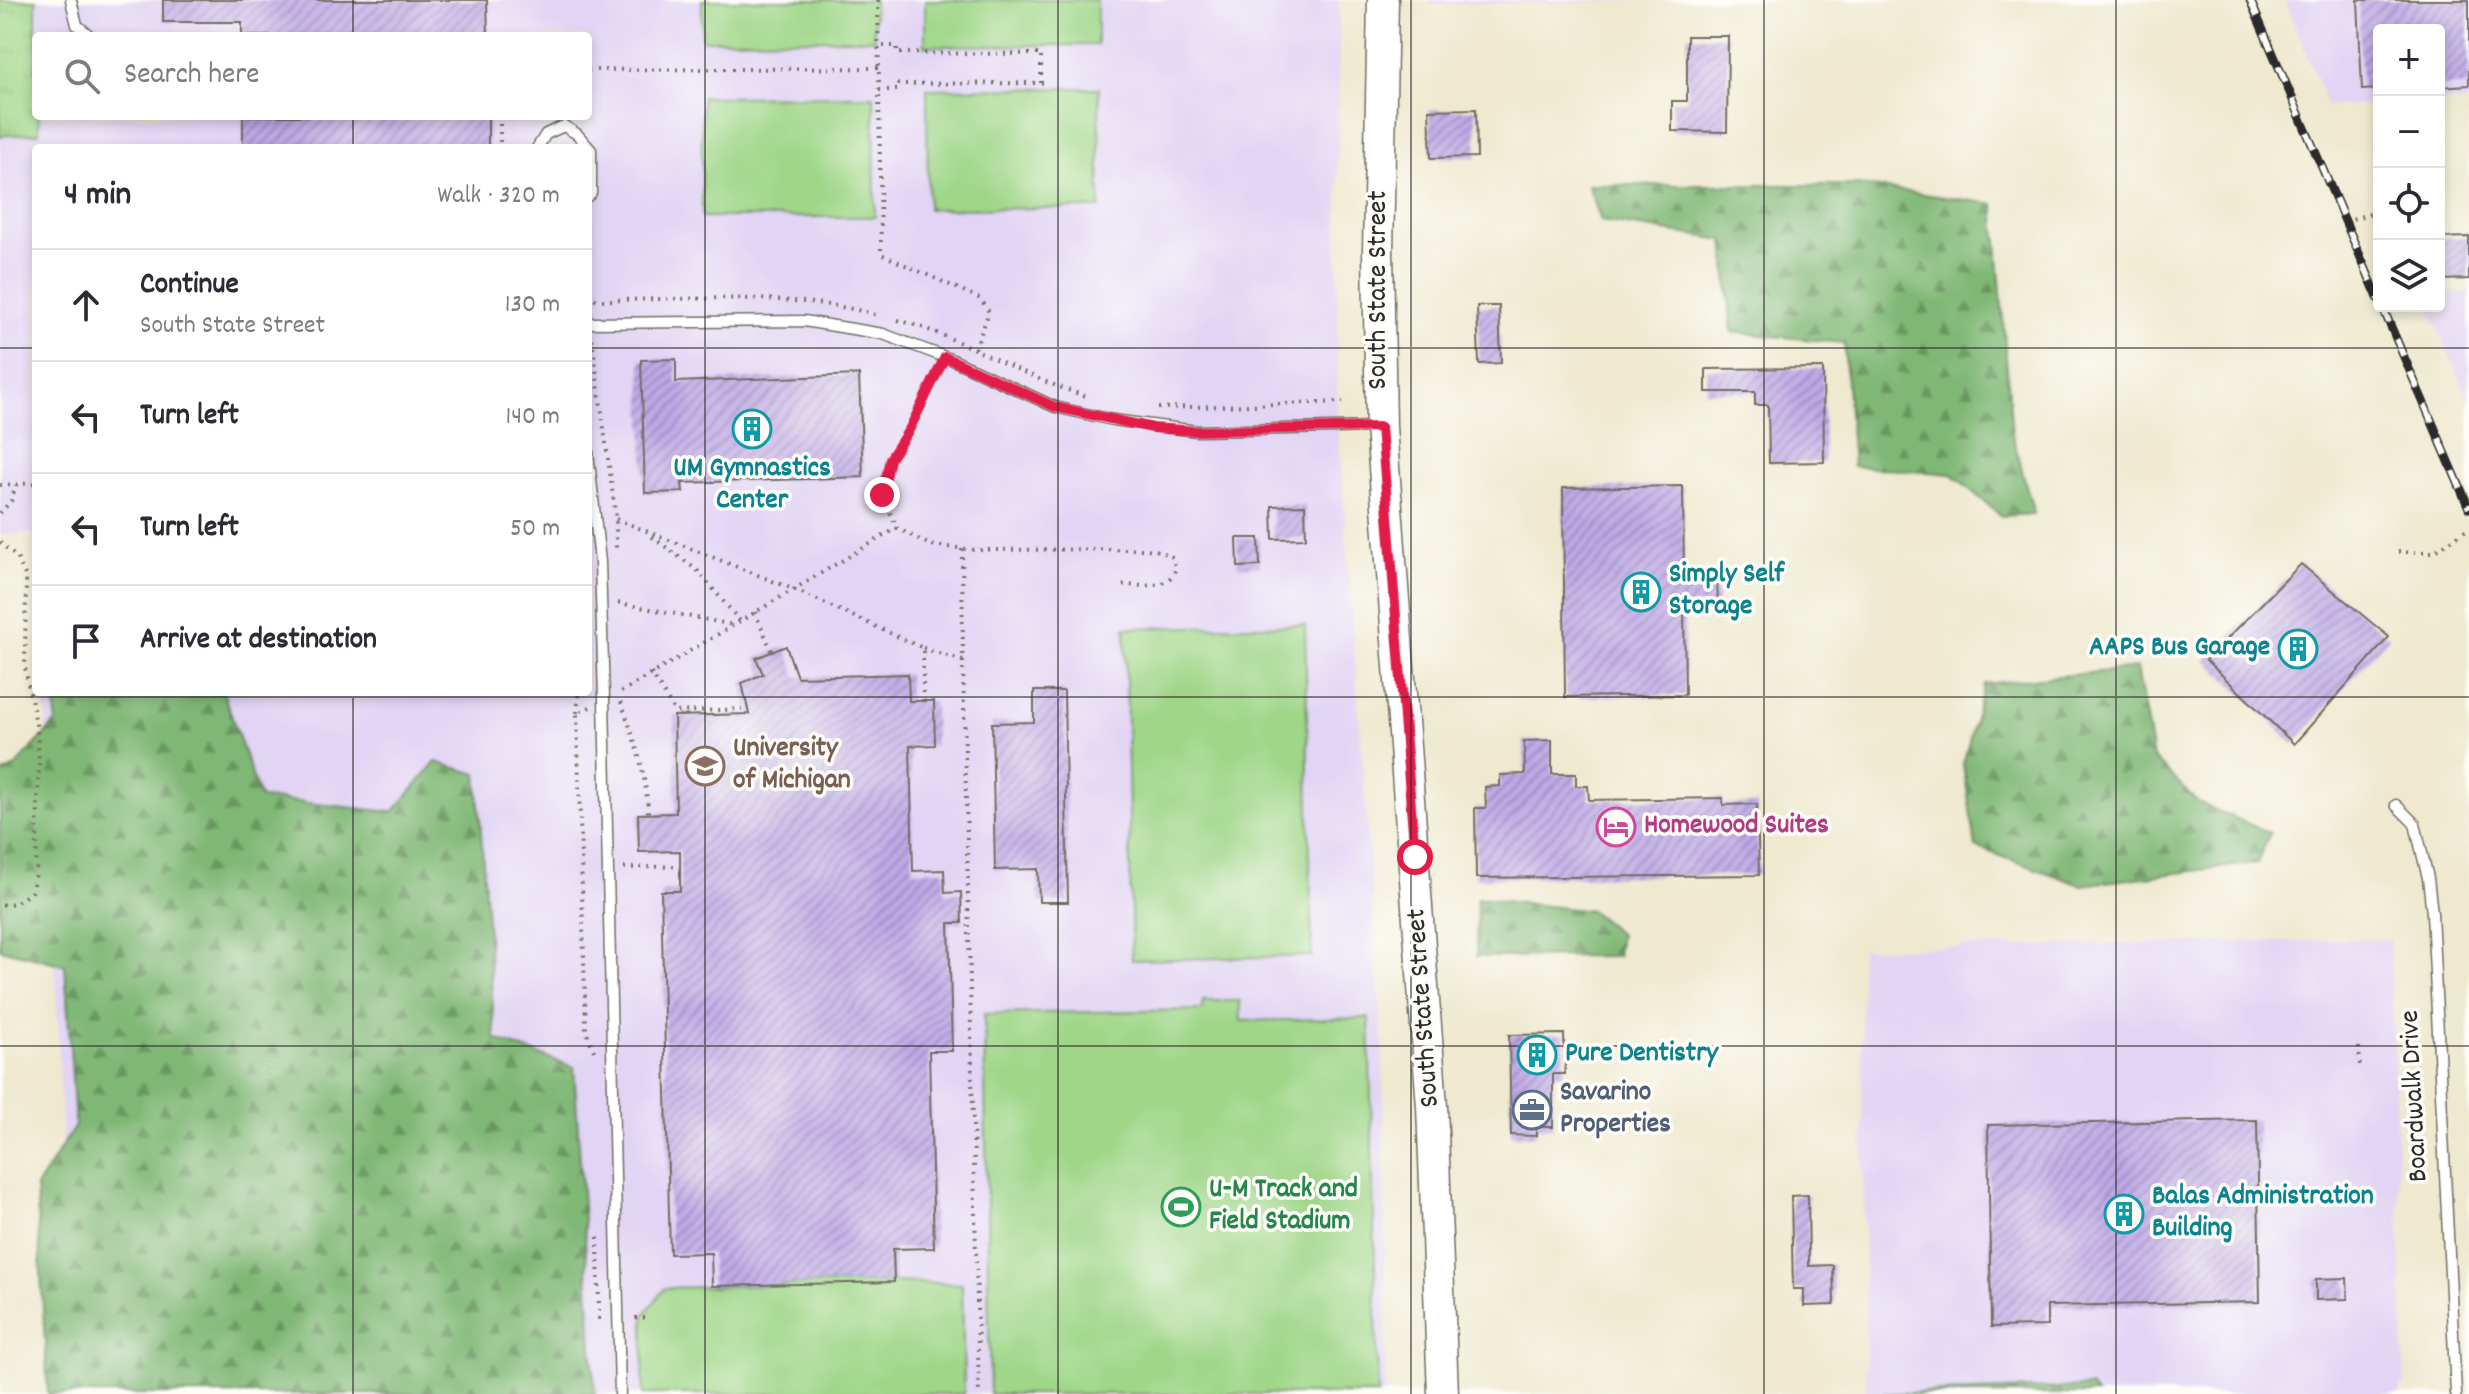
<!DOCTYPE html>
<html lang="en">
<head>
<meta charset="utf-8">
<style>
	body { margin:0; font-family:Dekko,sans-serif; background:#f7f7f7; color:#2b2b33 }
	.controls { position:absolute; right:24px; top:24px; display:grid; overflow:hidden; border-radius:8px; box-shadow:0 4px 12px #0003 }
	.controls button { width:72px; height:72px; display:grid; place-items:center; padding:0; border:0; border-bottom:2px solid #e1e1e2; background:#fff; color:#2b2b33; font:40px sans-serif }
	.stop { position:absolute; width:24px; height:24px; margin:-18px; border:6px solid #e11d48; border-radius:50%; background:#fff }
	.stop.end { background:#e11d48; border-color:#fff; box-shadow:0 2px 8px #0008 }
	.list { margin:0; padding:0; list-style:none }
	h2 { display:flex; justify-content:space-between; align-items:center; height:104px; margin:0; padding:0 32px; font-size:34px }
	h2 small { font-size:26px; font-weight:400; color:#7c7c81 }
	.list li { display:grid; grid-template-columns:52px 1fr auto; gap:24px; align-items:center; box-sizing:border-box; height:112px; padding:0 32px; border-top:2px solid #e1e1e2 }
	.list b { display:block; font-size:30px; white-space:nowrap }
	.list p { margin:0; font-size:26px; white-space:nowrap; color:#7c7c81 }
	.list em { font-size:26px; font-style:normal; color:#7c7c81 }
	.icon { flex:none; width:44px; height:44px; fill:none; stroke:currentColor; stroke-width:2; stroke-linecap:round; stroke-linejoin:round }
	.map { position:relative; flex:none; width:2469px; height:1394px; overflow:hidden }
	.search { position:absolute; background:#fff; box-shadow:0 4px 12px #0003; left:32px; top:32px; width:560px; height:88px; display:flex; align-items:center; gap:20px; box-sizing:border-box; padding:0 28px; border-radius:8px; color:#7c7c81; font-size:30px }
	.panel { position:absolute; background:#fff; box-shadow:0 4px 12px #0003; left:32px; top:144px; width:560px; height:552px; border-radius:8px }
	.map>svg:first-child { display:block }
	.built { fill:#e1d4f4; fill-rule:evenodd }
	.grass { fill:url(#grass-tufts); stroke:#65805a; stroke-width:2 }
	.forest { fill:url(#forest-firs); stroke:#557150; stroke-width:2 }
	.pitch { fill:#9fd688; stroke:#65805a; stroke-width:2 }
	.building { fill:url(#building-hatch) }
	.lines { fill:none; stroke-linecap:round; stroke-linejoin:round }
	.service-casing { stroke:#6f6e64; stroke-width:13 }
	.secondary-casing { stroke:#6f6e64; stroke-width:33 }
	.path { stroke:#6f6e64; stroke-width:4; stroke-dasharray:2 6; stroke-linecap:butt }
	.service { stroke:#fff; stroke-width:10 }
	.secondary { stroke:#fff; stroke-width:30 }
	.rail-casing { stroke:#2b2b2b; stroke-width:9 }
	.rail { stroke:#fdfcf7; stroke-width:6; stroke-dasharray:18; stroke-linecap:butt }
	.route { stroke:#e11d48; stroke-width:10 }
	.grid { fill:none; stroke:#2b2b2b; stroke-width:2; stroke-opacity:0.55 }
	.labels { text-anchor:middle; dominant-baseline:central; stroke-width:7; stroke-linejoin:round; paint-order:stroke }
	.street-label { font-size:28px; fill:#2b2b2b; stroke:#fdfcf7 }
	.culture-label { font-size:28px; font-weight:bold; fill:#0d838f; stroke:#fdfcf7; text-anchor:start }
	.education-label { font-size:28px; font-weight:bold; fill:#785e54; stroke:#fdfcf7; text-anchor:start }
	.hotel-label { font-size:28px; font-weight:bold; fill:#b23c85; stroke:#fdfcf7; text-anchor:start }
	.service-label { font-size:28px; font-weight:bold; fill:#4e5e75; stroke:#fdfcf7; text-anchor:start }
	.leisure-label { font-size:28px; font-weight:bold; fill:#27864d; stroke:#fdfcf7; text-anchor:start }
</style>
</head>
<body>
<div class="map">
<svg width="2469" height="1394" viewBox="0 0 2469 1394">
	<defs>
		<pattern id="grass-tufts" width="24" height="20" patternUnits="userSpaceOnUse" patternTransform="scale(2)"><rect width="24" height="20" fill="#9fd688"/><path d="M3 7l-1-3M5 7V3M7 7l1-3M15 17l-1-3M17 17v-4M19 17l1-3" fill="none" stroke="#89b876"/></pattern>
		<pattern id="forest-firs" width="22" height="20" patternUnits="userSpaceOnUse" patternTransform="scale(2)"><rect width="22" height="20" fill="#7fb774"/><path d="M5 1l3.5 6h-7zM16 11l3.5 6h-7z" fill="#68955f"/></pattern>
		<pattern id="building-hatch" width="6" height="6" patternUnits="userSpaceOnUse" patternTransform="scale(2)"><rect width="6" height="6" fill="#bea8e6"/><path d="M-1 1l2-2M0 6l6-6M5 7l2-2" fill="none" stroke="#9b89bb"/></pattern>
	</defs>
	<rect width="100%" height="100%" fill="#fdfcf7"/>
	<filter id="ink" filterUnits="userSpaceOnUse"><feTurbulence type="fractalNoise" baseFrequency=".0125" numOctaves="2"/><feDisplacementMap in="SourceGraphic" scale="16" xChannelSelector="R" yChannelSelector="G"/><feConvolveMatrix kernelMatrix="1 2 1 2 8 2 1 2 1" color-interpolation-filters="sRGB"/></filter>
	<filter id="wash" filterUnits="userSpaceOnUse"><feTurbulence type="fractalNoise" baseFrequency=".006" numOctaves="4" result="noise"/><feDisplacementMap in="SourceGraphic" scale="32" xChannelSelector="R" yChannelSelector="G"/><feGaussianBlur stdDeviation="1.8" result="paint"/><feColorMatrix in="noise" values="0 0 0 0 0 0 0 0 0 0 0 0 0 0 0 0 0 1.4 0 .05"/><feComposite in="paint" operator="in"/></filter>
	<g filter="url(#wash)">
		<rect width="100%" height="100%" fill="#eee9cf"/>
		<g class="built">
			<path d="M0,0H1339L1337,412L1383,1043L1386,1394H72L45,692H588V148H36V533L0,534ZM36,36H588V116H36Z"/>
			<polygon points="1431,0 1634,0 1634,1 1431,4"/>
			<polygon points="2285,0 2469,0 2469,101 2439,102 2439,30 2379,30 2379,104 2327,106"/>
			<polygon points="2469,292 2469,399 2428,306 2439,306 2439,293"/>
			<polygon points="2390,939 2405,1386 2399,1385 2399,1394 1866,1394 1861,949"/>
		</g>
		<polygon class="grass" points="0,0 36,0 36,116 39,116 39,133 0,136"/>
		<g class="forest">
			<polygon points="1588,185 1858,185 1994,204 2012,434 2034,514 2001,516 1952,474 1853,466 1844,343 1732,332 1724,240 1601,221"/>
			<polygon points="2137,668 2153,758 2199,803 2270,833 2257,863 2081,885 1976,847 1963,764 1984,684"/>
			<polygon points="55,692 223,692 260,798 393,812 436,762 477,774 495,1039 574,1067 595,1394 48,1394 36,1187 75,1126 65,965 0,949 0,775 15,767 56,722"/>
			<polygon points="1477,898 1591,911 1620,934 1617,956 1476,957"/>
			<polygon points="2090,1387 2096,1394 1881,1394"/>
		</g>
		<g class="pitch">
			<polygon points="702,0 874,0 874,39 702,40"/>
			<polygon points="925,0 1097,0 1097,45 925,46"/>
			<polygon points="1099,88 1100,208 928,209 927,89"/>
			<polygon points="874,96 875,217 702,217 702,97"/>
			<polygon points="1305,625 1312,956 1132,960 1125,628"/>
			<polygon points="1203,1001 1240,1001 1241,1021 1369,1018 1378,1394 990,1394 984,1014 1202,1010"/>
			<polygon points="894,1282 962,1284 964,1394 643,1394 644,1315 665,1288"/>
		</g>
		<g id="blocks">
			<g class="building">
				<polygon points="163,0 487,0 488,36 242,36 242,22 163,22"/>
				<polygon points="2358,0 2469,0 2469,85 2439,87 2439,30 2379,30 2379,89 2362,90"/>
				<polygon points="1687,36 1728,36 1727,132 1672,131 1672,101 1687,101"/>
				<polygon points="1476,109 1477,157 1431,158 1429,110"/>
				<rect x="243" y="116" width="245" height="32"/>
				<polygon points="2469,237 2469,279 2439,280 2439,238"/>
				<polygon points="1477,306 1499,306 1501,363 1479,364"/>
				<polygon points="676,359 676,382 859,375 863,477 682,483 683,492 645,493 641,360"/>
				<polygon points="1823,368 1824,462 1769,463 1768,405 1755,405 1755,392 1706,392 1706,369"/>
				<polygon points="1683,486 1684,578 1717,578 1718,605 1684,606 1685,695 1565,697 1563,488"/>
				<polygon points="1305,505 1306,538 1273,539 1272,506"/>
				<polygon points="1237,538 1259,538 1260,566 1238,567"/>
				<polygon points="2301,564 2389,637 2294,744 2206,660"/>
				<polygon points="786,646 797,677 908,674 909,701 934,701 935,745 910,746 913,871 944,870 945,893 961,892 962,923 949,923 952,1051 929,1051 934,1248 893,1249 894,1282 712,1286 711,1253 670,1254 661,891 680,891 680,851 639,852 638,814 676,813 674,716 749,714 742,683 763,674 756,658"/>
				<polygon points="1034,691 1064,691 1068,902 1039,902 1038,869 995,870 992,723 1034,722"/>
				<polygon points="1552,740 1552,774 1576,774 1576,786 1588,786 1589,800 1723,798 1723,805 1757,804 1759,875 1476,878 1475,808 1486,808 1485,787 1500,786 1500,775 1525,774 1524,741"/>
				<polygon points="1564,1034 1565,1074 1553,1074 1553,1127 1536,1127 1536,1136 1511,1135 1509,1035"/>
				<polygon points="2257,1120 2260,1302 2047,1306 2047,1326 1991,1327 1988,1125"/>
				<polygon points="1808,1195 1809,1266 1833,1265 1834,1305 1804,1306 1804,1289 1793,1289 1791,1196"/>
				<polygon points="2347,1278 2348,1299 2316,1300 2316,1279"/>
			</g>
		</g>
	</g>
	<g filter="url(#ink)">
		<use href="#blocks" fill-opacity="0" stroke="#6f6e64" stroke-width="2"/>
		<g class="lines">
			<g class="service-casing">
				<g id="service">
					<polyline points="71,0 77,25 90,36"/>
					<polyline points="537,148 546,134 564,126 577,134 591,150 591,193 588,196"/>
					<polyline points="588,323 804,321 883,334 953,360 1055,407 1113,420 1197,431 1379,427"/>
					<polyline points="588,452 600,562 604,699 620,1394"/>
					<polyline points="2396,805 2415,824 2428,878 2432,913 2456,1394"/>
				</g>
			</g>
			<g class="secondary-casing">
				<polyline id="secondary" points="1383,0 1378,251 1381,427 1432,1106 1443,1394"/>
			</g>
			<g class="path">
				<polyline points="878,0 881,254 981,299 989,312 975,349"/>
				<polyline points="588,70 879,68"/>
				<polyline points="879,90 897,90 897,84 1041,83 1041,54 897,53 897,46 879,46"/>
				<polyline points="500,116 500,148"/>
				<polyline points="2345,221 2379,211"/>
				<path d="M588,294L597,300C690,300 788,291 878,315"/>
				<path d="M898,320C964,338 1021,377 1086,396"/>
				<polyline points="592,339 616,518 616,549"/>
				<path d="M939,368L910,428L890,459L882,495L897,528L930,545L977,550L1147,549L1160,551L1172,557L1176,569C1167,591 1141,585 1121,585"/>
				<polyline points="1158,408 1343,402"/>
				<polyline points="0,485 36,483"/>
				<polyline points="0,513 11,501 16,485"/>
				<polyline points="616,519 793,589 923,648 923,701"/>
				<polyline points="652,537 697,570 740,621"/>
				<polyline points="0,542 17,558 26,577 25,667 37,729 39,765 36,874 31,892 16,903 0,905"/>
				<polyline points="2398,552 2434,552 2469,528"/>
				<polyline points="618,603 734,625"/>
				<polyline points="755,612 772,652"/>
				<polyline points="923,648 963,661 962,549"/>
				<polyline points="963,661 979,1394"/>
				<polyline points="651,673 675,712 742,709"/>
				<polyline points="621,692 897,528"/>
				<path d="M621,702C634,737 647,776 648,814"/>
				<polyline points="590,707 577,713 586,1031 596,1056"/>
				<polyline points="577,713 579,692"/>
				<polyline points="624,868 680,866"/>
				<polyline points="2359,1047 2360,1066"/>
				<polyline points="598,1237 599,1318 604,1318"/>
				<polyline points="635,1318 644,1318"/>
			</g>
			<use href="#service" class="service"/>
			<use href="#secondary" class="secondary"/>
			<g class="rail-casing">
				<g id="rail">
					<polyline points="2250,0 2379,300"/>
					<polyline points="2382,306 2469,508"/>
				</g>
			</g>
			<use href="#rail" class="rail"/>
		</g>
	</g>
	<g class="lines" filter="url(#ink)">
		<polyline class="route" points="882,495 890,459 910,428 945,357 1055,407 1153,428 1197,431 1381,427 1415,857"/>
	</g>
	<path class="grid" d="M353,0V36M705,0V1394M1058,0V1394M1411,0V1394M1764,0V1394M2116,0V1394M353,116V148M0,348H36M588,348H2469M353,692V1394M0,697H2469M0,1046H2469"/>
	<defs>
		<g id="building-ring" transform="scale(2)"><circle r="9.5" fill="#fdfcf7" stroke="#0f9aa8" stroke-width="1.5"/><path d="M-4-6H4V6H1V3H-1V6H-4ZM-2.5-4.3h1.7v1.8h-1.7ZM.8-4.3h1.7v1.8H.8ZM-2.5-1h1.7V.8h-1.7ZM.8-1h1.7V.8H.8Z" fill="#0f9aa8"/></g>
		<g id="university-ring" transform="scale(2)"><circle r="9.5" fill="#fdfcf7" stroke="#8d6e63" stroke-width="1.5"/><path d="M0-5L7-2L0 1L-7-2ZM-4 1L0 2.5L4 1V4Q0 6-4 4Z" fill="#8d6e63"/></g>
		<g id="hotel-ring" transform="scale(2)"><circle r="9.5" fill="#fdfcf7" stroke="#d1479c" stroke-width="1.5"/><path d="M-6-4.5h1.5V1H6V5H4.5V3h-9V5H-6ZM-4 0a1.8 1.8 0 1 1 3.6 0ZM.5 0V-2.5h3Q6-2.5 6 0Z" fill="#d1479c"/></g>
		<g id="office-ring" transform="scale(2)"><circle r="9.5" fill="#fdfcf7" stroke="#5c6f8a" stroke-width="1.5"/><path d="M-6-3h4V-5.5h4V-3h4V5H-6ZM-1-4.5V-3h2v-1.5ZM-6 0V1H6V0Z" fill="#5c6f8a"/></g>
		<g id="stadium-ring" transform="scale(2)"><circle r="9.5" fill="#fdfcf7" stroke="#2e9e5b" stroke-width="1.5"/><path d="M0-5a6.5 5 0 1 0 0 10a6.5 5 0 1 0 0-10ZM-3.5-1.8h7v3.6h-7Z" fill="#2e9e5b"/></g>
	</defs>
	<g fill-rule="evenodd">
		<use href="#building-ring" x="752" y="429"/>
		<use href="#building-ring" x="1641" y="592"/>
		<use href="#building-ring" x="2298" y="649"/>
		<use href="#university-ring" x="705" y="766"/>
		<use href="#hotel-ring" x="1616" y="827"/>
		<use href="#building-ring" x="1537" y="1055"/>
		<use href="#office-ring" x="1532" y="1110"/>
		<use href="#stadium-ring" x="1181" y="1207"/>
		<use href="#building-ring" x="2124" y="1214"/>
	</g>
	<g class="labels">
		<g class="street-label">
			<text transform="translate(1380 290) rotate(-90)">South State Street</text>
			<text transform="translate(1425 1008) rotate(-94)">South State Street</text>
			<text transform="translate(2416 1096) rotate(-93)">Boardwalk Drive</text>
		</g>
		<g class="culture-label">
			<text x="752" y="470" text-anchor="middle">UM Gymnastics<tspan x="752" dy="32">Center</tspan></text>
			<text x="1669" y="576">Simply Self<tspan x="1669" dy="32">Storage</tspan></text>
			<text x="2270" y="649" text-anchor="end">AAPS Bus Garage</text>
			<text x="1565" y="1055">Pure Dentistry</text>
			<text x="2152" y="1198">Balas Administration<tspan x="2152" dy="32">Building</tspan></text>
		</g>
		<g class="education-label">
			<text x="733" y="750">University<tspan x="733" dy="32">of Michigan</tspan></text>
		</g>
		<g class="hotel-label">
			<text x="1644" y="827">Homewood Suites</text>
		</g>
		<g class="service-label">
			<text x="1560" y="1094">Savarino<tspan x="1560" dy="32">Properties</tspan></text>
		</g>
		<g class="leisure-label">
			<text x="1209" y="1191">U-M Track and<tspan x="1209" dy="32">Field Stadium</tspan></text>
		</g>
	</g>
</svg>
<div class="controls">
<button>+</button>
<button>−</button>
<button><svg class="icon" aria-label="locate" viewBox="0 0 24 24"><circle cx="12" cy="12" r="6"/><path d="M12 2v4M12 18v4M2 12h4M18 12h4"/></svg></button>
<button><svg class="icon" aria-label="layers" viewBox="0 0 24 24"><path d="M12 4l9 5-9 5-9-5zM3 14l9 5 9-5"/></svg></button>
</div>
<div class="stop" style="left:1415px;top:857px"></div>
<div class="stop end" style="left:882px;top:495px"></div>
<div class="search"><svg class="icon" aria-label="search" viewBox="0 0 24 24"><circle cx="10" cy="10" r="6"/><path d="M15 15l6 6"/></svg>Search here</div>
<section class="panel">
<h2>4 min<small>Walk · 320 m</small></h2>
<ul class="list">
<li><svg class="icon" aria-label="ahead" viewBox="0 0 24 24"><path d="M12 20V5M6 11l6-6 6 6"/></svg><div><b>Continue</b><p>South State Street</p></div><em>130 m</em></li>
<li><svg class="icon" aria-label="left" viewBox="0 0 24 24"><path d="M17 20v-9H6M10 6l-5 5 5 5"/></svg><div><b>Turn left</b></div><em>140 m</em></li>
<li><svg class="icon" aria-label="left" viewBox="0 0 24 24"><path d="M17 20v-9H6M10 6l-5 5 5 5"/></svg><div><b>Turn left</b></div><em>50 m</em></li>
<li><svg class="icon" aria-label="arrive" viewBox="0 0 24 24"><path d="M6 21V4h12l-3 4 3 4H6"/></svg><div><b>Arrive at destination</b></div></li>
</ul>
</section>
</div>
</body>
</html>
